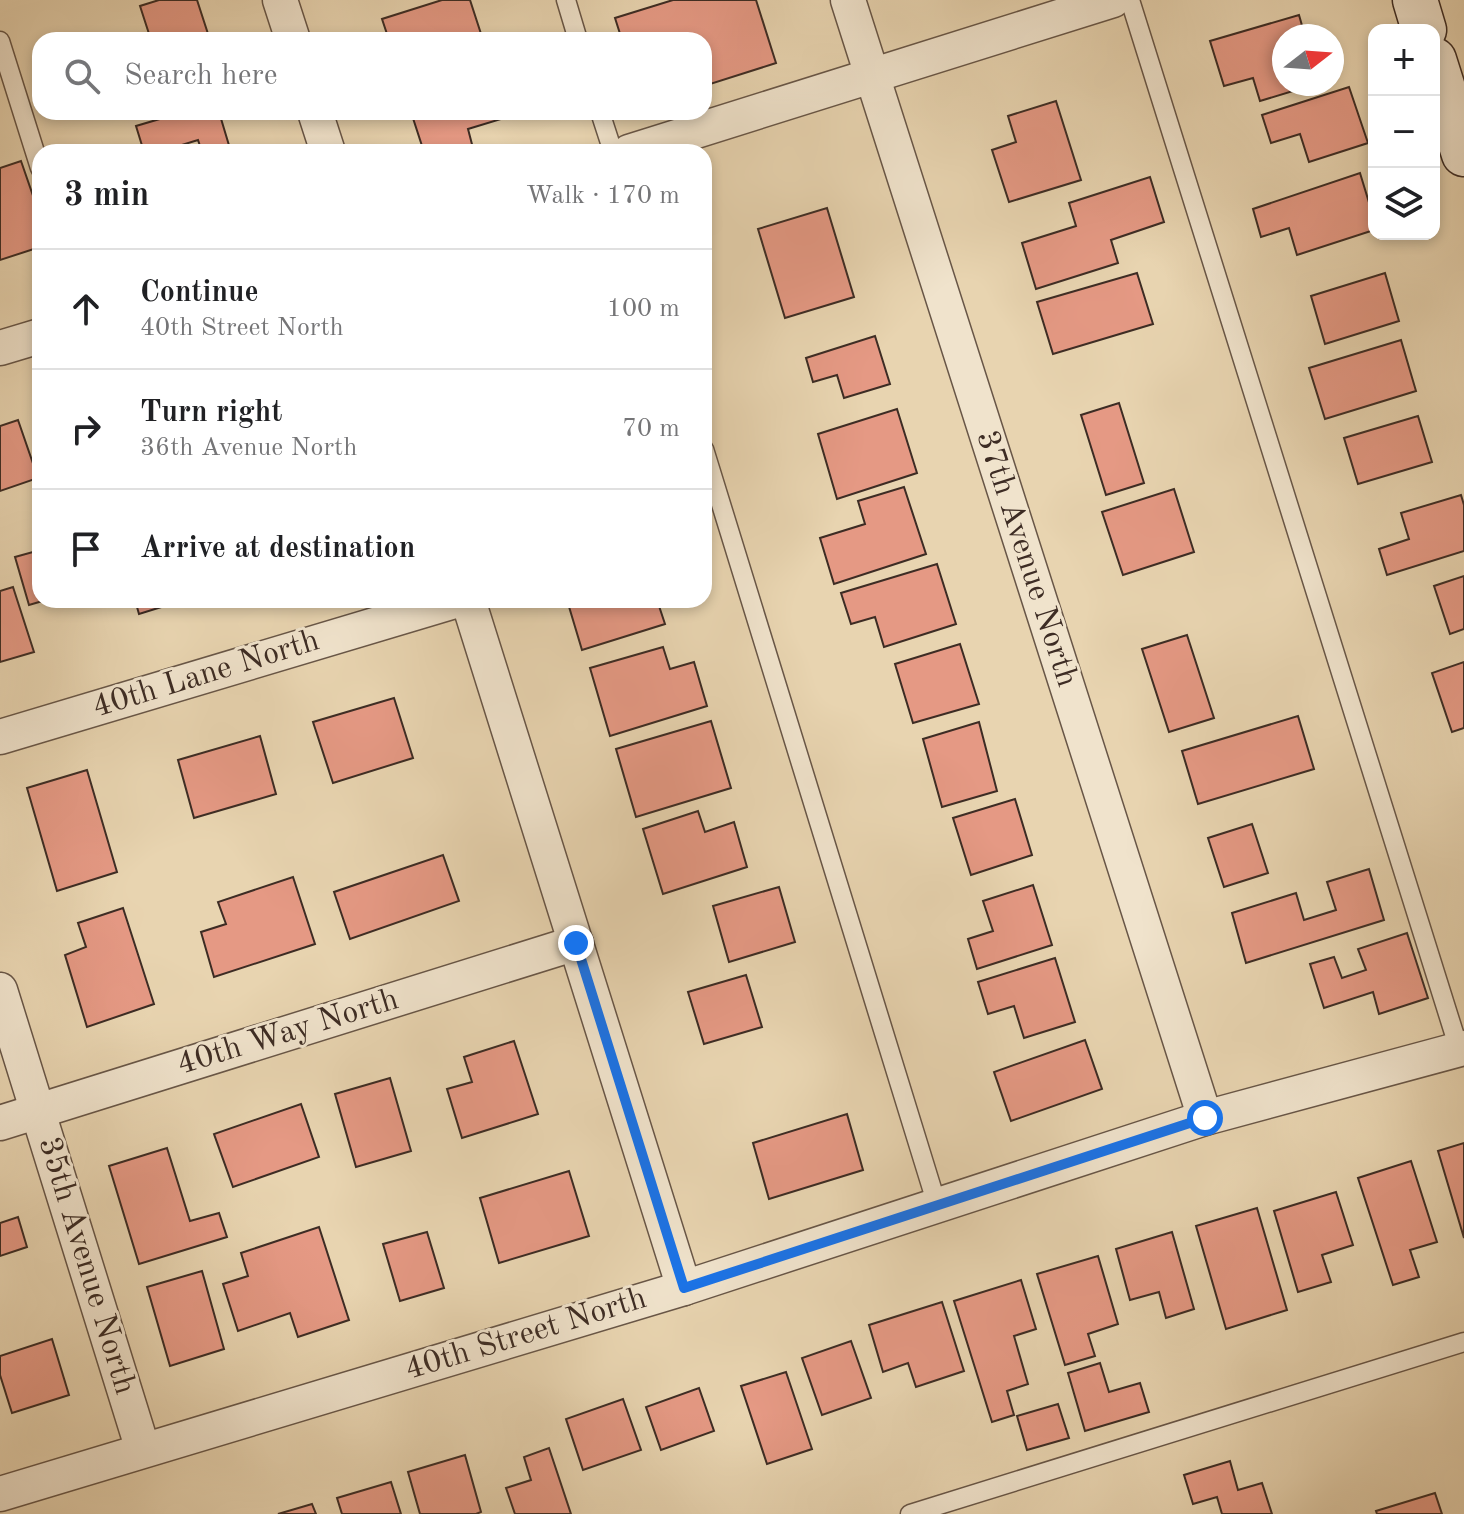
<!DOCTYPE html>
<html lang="en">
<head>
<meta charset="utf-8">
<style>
	body { margin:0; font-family:"Old Standard TT",serif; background:#f2f2f2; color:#202124 }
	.controls { position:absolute; right:24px; top:24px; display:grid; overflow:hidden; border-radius:16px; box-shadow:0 4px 12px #0003 }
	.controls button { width:72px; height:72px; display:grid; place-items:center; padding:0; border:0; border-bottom:2px solid #e0e0e0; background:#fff; color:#202124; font:40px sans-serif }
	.compass { position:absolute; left:1272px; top:24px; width:72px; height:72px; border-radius:50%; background:#fff; box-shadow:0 4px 12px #0003; rotate:73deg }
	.stop { position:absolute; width:24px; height:24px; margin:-18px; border:6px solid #1a73e8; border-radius:50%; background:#fff }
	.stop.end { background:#1a73e8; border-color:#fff; box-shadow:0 2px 8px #0008 }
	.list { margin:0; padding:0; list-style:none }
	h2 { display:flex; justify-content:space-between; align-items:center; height:104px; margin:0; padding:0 32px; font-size:34px }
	h2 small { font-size:26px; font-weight:400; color:#757577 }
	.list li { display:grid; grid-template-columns:52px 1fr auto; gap:24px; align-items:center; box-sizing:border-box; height:120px; padding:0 32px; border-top:2px solid #e0e0e0 }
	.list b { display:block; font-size:30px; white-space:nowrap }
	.list p { margin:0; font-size:26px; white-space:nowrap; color:#757577 }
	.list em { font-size:26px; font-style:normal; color:#757577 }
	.icon { flex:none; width:44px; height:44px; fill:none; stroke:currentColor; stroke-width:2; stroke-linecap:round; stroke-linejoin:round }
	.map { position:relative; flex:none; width:1464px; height:1514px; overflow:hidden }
	.search { position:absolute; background:#fff; box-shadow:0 4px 12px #0003; left:32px; top:32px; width:680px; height:88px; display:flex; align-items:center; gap:20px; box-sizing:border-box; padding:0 28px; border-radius:24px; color:#757577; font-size:30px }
	.panel { position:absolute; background:#fff; box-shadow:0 4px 12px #0003; left:32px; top:144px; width:680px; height:464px; border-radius:24px }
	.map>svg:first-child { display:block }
	.building { fill:#e59984; stroke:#3d2c24; stroke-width:2 }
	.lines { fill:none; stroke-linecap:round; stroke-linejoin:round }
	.lane-casing { stroke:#685647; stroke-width:21 }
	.street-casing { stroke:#685647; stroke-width:37 }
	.secondary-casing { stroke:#3d2c24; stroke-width:47 }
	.lane { stroke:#f0e3cc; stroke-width:18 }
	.street { stroke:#f0e3cc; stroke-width:34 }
	.secondary { stroke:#f0e3cc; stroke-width:44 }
	.route { stroke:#1a73e8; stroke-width:10 }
	.labels { text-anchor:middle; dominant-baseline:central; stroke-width:6; stroke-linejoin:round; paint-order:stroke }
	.street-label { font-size:32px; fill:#3d2c24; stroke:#f0e3cc }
</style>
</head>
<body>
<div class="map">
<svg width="1464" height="1514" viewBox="0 0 1464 1514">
	<rect width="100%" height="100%" fill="#e8d4b0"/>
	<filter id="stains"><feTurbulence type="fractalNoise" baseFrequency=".0025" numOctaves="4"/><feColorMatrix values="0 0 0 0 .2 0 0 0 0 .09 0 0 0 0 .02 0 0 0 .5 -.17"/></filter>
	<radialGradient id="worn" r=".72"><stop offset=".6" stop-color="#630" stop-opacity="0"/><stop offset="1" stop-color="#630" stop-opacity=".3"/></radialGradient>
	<g class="building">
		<polygon points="159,0 197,0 210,40 151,40 140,6"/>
		<polygon points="442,0 470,0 483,40 389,40 382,19"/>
		<polygon points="673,0 756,0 776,63 704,86 704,40 622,40 615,18"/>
		<polygon points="1299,15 1305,36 1284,36 1284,84 1316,84 1260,101 1253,78 1224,86 1210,41"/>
		<polygon points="1349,87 1368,143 1309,162 1300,134 1271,143 1262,115"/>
		<polygon points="1056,101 1081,180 1009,202 992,150 1016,142 1008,116"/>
		<polygon points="161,112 219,112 231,152 202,152 198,140 159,152 144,152 136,126 163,118"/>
		<polygon points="411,112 513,112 514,115 468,129 474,152 424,152"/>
		<polygon points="21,161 40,216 40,247 0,260 0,168"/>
		<polygon points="1360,173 1374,219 1374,230 1297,255 1289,228 1261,237 1253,209"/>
		<polygon points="1150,177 1164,222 1111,240 1118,263 1036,289 1022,243 1076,226 1069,203"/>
		<polygon points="827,208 854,297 785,318 758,229"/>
		<polygon points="1137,273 1153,324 1053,354 1037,302"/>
		<polygon points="1385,273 1399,321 1325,344 1311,296"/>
		<polygon points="875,336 890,384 844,398 837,375 813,382 806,358"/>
		<polygon points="1401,340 1416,391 1325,419 1309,368"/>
		<polygon points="1119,403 1144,483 1106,495 1081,415"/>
		<polygon points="897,409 917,473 837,499 818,434"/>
		<polygon points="1418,416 1432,462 1358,484 1344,438"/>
		<polygon points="18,420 38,478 0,491 0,426"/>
		<polygon points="904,487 926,554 834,584 820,538 865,524 858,501"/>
		<polygon points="1174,489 1194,552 1123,575 1102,512"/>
		<polygon points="1461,495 1464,505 1464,551 1387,575 1379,549 1409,539 1401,513"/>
		<polygon points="40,550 40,600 46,600 29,605 15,557"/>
		<polygon points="937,564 956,624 884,647 875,617 851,624 841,593"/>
		<polygon points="1464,576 1464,629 1450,634 1434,586"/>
		<polygon points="13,587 34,652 0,662 0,591"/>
		<polygon points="135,600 184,600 139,614"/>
		<polygon points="567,600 657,600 665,624 582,650"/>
		<polygon points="1187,635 1214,718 1169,732 1142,649"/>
		<polygon points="960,644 979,704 913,723 895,664"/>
		<polygon points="663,647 670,669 694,662 707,706 610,736 590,668"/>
		<polygon points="1464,662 1464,728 1452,732 1432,673"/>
		<polygon points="394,698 413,758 333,783 313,722"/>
		<polygon points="1298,716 1314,769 1198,804 1182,751"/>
		<polygon points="711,721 731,788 636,817 616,749"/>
		<polygon points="979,722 997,791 942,807 923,739"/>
		<polygon points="260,736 276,794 194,818 178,760"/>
		<polygon points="87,770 117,872 57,891 27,788"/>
		<polygon points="1015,799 1032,855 971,875 953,818"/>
		<polygon points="698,811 705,832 734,822 747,867 663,894 643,829"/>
		<polygon points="1252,824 1268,873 1224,887 1208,838"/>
		<polygon points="443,855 459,901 350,939 334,892"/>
		<polygon points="1369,869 1384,920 1246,963 1232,913 1296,893 1304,920 1336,910 1327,882"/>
		<polygon points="293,877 315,944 214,977 201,932 226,924 218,902"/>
		<polygon points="1033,885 1052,945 977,969 968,939 993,931 983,901"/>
		<polygon points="779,887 795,942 729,962 713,906"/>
		<polygon points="123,908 154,1004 87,1027 65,955 86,947 78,923"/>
		<polygon points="1407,933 1428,998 1379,1014 1373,992 1324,1008 1310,964 1334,957 1342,978 1366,970 1358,949"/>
		<polygon points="1055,958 1075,1022 1024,1038 1014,1006 988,1014 978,982"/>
		<polygon points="746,975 762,1027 704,1044 688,992"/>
		<polygon points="1085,1040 1102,1089 1011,1121 994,1072"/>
		<polygon points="514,1041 538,1114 462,1138 447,1089 472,1082 464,1057"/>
		<polygon points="390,1078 411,1151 356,1167 335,1094"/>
		<polygon points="301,1104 319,1157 233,1187 214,1134"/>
		<polygon points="847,1114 863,1170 769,1199 753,1143"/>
		<polygon points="1464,1143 1464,1238 1438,1151"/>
		<polygon points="167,1148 190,1221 219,1213 227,1237 139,1264 109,1166"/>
		<polygon points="1411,1161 1437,1242 1410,1250 1419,1277 1393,1285 1358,1178"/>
		<polygon points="569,1171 589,1236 499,1263 480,1198"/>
		<polygon points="1336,1192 1353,1245 1322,1255 1331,1282 1298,1292 1274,1211"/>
		<polygon points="1257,1208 1287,1310 1226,1329 1196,1226"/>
		<polygon points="18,1217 27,1247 0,1256 0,1223"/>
		<polygon points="319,1227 349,1320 298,1337 290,1313 238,1331 223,1284 248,1276 241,1253"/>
		<polygon points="427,1232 444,1288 400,1301 383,1244"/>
		<polygon points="1172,1232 1194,1309 1166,1318 1159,1292 1130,1300 1116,1249"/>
		<polygon points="1098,1256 1118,1324 1088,1334 1095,1356 1065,1365 1037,1274"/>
		<polygon points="202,1271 224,1349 170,1366 147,1287"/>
		<polygon points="1021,1280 1036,1329 1014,1336 1028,1384 1007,1391 1014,1415 992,1422 954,1301"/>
		<polygon points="942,1302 964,1371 916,1387 908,1363 883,1372 869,1325"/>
		<polygon points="52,1339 69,1395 12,1413 0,1375 0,1356"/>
		<polygon points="851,1341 871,1398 822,1415 802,1358"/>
		<polygon points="1100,1363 1109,1392 1140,1383 1149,1412 1085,1431 1068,1373"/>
		<polygon points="786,1372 812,1449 767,1464 741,1386"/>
		<polygon points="699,1388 714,1431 661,1450 646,1407"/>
		<polygon points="623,1399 641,1450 583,1470 566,1419"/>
		<polygon points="1058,1404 1069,1438 1027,1450 1017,1416"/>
		<polygon points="549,1448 571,1514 515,1514 506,1488 531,1480 524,1457"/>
		<polygon points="465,1455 481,1512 476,1514 420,1514 408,1472"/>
		<polygon points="1230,1461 1238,1490 1262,1483 1272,1514 1222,1514 1217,1497 1193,1504 1184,1475"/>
		<polygon points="391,1482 401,1514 342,1514 337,1498"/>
		<polygon points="1435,1493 1442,1514 1377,1514 1376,1511"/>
		<polygon points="312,1504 316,1514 278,1514"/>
	</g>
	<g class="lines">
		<g class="lane-casing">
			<g id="lane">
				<polyline points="566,0 578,40"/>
				<polyline points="1130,0 1459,1049"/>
				<polyline points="0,41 40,168"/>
				<polyline points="600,112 613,152"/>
				<polyline points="704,449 937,1205"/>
				<polyline points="910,1514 1464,1342"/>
			</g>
		</g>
		<g class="street-casing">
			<g id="street">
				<polyline points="280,0 293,40"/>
				<polyline points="848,0 1205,1118"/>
				<polyline points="315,112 328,152"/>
				<polyline points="629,152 1113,0"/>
				<polyline points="0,348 40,336"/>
				<polyline points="468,600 684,1288"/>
				<polyline points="0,737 458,600"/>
				<polyline points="0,990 143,1450"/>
				<polyline points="0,1123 576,943"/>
				<polyline points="0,1494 684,1288 1205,1118 1464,1048"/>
			</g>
		</g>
		<g class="secondary-casing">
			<g id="secondary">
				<polyline points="1415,0 1424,30"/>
				<polyline points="1434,60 1464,154"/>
			</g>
		</g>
		<use href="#lane" class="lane"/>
		<use href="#street" class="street"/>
		<use href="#secondary" class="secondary"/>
	</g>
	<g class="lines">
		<polyline class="route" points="576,943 684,1288 1205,1118"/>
	</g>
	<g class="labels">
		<g class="street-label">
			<text transform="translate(1026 559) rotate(72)">37th Avenue North</text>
			<text transform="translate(206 675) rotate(-17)">40th Lane North</text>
			<text transform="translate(288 1033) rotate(-17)">40th Way North</text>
			<text transform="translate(86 1266) rotate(73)">35th Avenue North</text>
			<text transform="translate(526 1335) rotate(-17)">40th Street North</text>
		</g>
	</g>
	<rect width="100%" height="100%" filter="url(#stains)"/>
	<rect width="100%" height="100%" fill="url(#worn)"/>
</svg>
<div class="controls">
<button>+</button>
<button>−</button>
<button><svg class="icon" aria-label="layers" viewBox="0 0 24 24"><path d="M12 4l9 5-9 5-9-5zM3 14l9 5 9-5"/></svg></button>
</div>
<svg class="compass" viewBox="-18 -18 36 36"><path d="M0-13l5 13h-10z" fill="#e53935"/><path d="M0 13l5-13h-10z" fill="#757577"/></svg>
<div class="stop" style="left:1205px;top:1118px"></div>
<div class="stop end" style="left:576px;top:943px"></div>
<div class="search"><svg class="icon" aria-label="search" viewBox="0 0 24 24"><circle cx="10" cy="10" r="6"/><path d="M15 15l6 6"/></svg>Search here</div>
<section class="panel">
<h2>3 min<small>Walk · 170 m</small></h2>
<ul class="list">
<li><svg class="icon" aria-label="ahead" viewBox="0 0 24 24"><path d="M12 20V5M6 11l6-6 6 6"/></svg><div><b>Continue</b><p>40th Street North</p></div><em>100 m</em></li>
<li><svg class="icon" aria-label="right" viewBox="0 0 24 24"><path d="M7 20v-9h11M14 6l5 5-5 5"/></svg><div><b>Turn right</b><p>36th Avenue North</p></div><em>70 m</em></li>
<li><svg class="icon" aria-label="arrive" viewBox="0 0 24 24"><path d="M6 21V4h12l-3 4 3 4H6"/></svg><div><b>Arrive at destination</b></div></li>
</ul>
</section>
</div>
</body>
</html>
